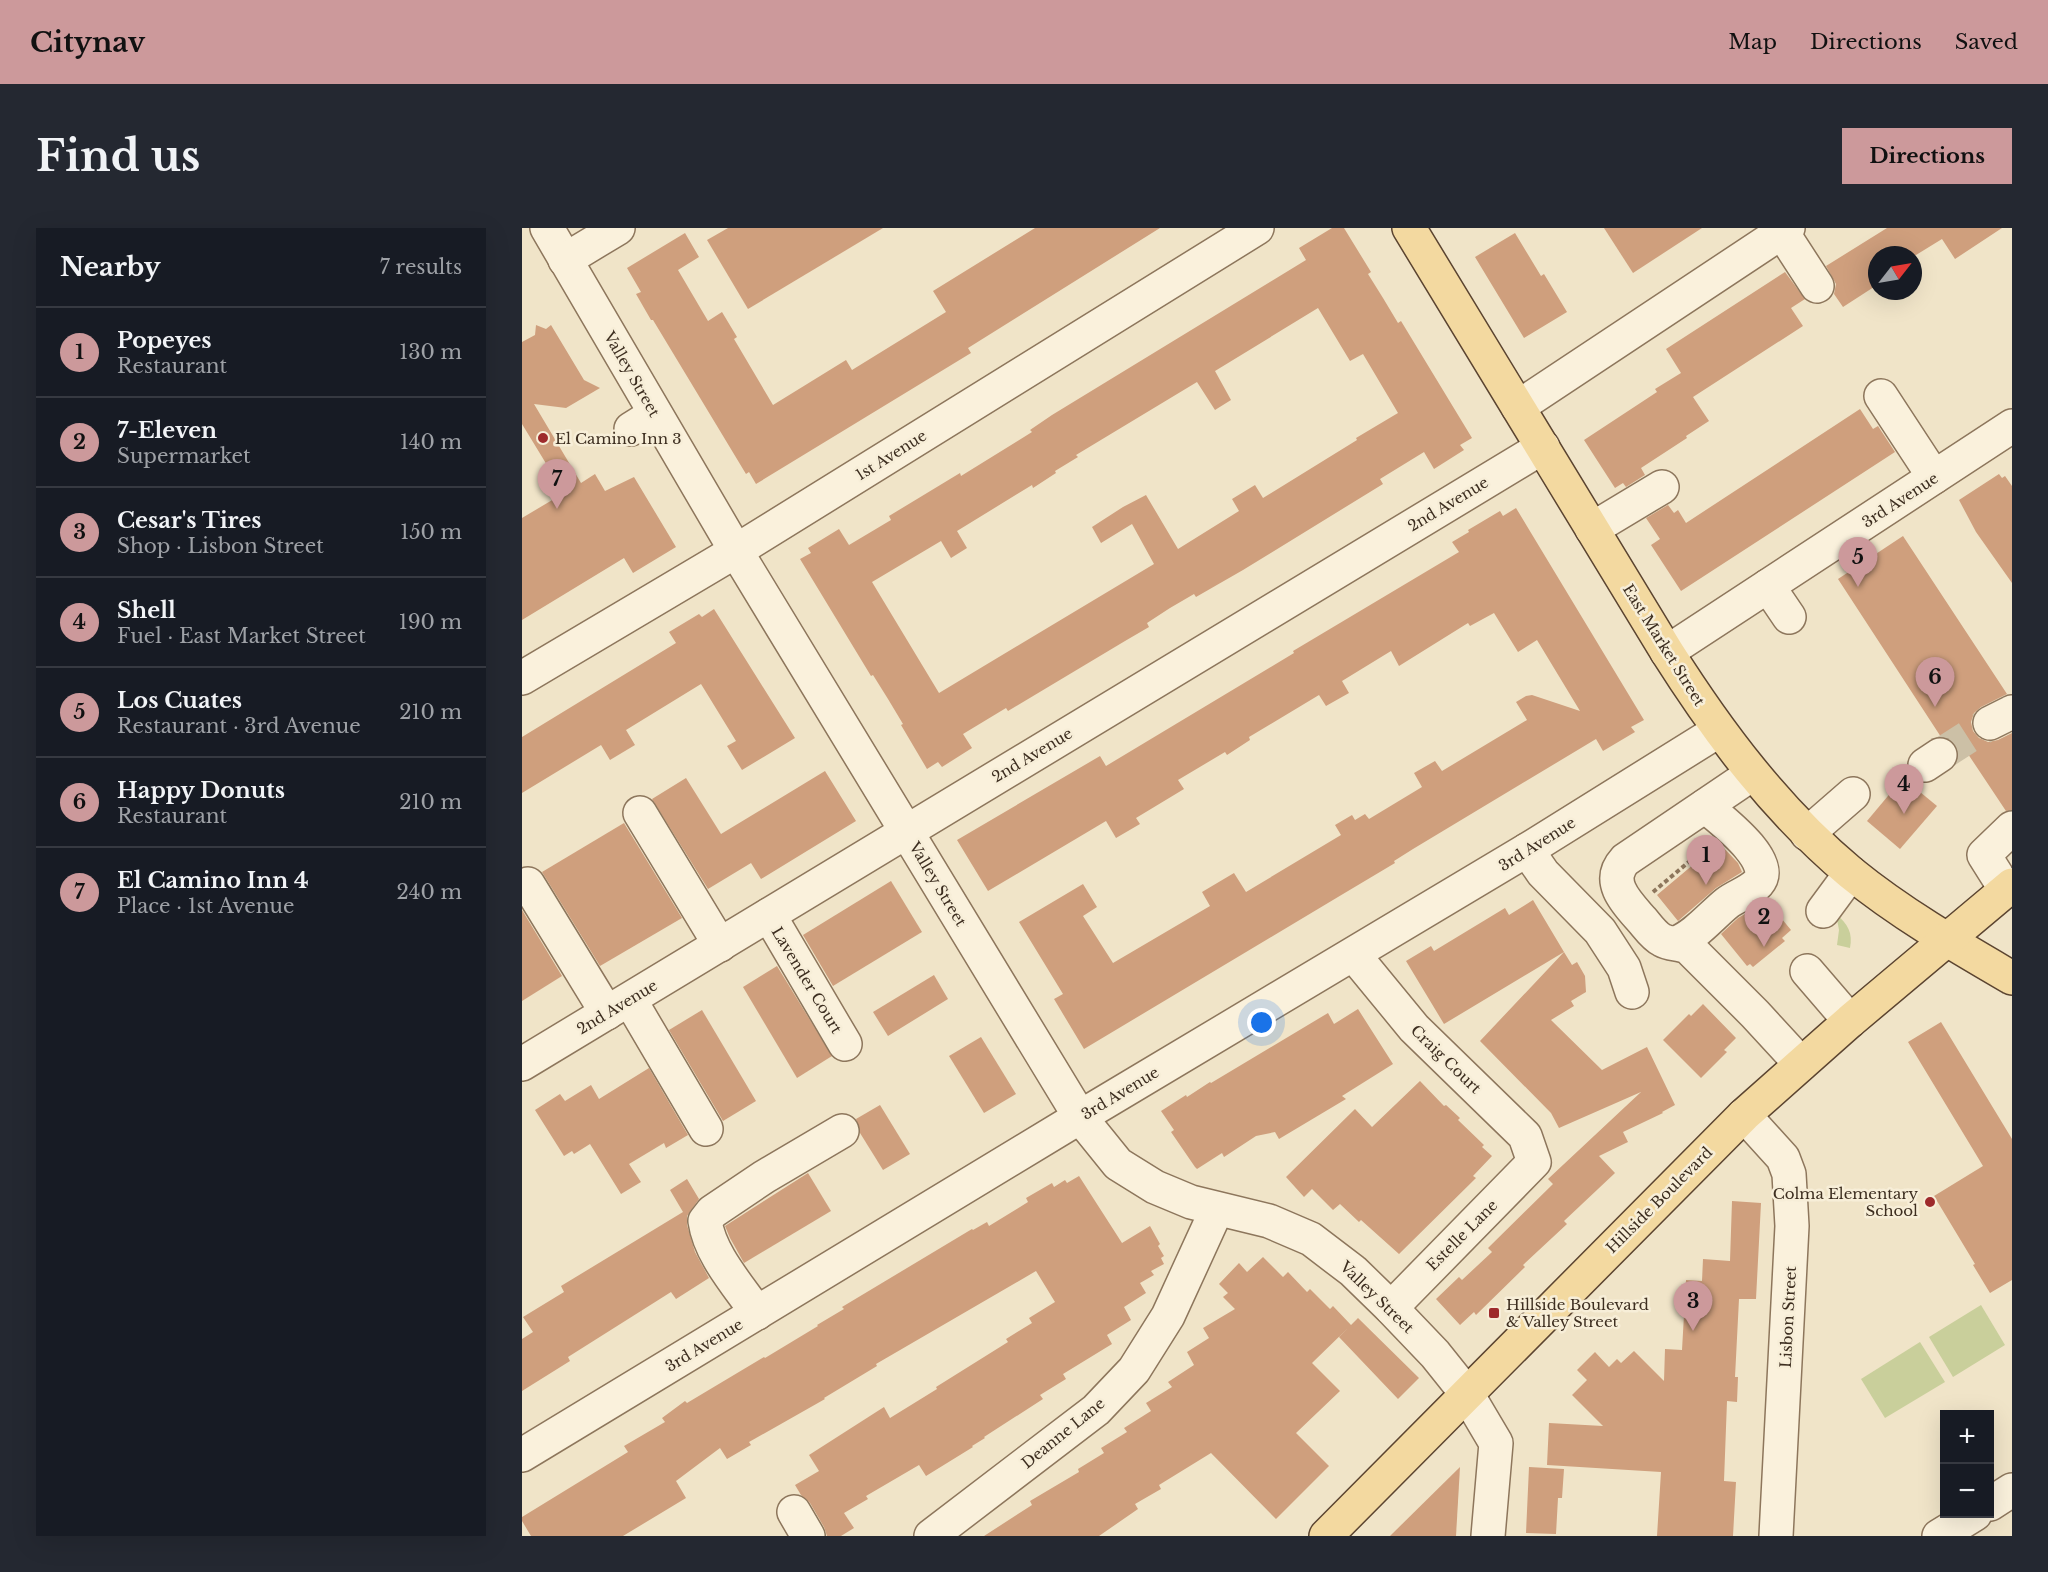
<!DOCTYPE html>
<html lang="en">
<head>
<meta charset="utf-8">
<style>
	body { margin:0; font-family:"Libre Baskerville",serif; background:#242831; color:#f1f3f6 }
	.controls { position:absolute; right:18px; bottom:18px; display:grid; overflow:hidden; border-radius:0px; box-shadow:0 6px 24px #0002 }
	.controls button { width:54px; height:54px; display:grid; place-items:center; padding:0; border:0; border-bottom:2px solid #363941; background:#171b24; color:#f1f3f6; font:30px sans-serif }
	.compass { position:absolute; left:1346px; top:18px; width:54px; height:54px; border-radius:50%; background:#171b24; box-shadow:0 6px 24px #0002; rotate:59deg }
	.you { position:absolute; left:740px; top:795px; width:21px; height:21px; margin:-15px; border:4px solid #fff; border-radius:50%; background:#1a73e8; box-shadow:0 0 0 9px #1a73e833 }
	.badge { display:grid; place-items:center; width:39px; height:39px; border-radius:50%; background:#cc999b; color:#111; font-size:20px; font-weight:700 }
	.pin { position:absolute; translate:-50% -50px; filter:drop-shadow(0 2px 3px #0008) }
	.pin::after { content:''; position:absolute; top:32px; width:21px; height:18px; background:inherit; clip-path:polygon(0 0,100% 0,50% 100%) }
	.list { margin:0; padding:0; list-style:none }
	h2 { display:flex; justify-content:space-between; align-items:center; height:78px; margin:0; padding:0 24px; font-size:26px }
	h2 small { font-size:20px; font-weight:400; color:#9ea1a6 }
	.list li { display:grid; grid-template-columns:39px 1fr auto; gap:18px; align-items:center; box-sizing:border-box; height:90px; padding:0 24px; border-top:2px solid #363941 }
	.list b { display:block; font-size:22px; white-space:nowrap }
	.list p { margin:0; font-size:20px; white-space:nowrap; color:#9ea1a6 }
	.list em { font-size:20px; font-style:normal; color:#9ea1a6 }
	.map { position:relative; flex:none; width:1490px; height:1308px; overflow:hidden; border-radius:0px }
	header { display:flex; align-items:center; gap:36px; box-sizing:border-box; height:84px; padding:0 30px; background:#cc999b; color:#111 }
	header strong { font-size:28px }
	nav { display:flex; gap:33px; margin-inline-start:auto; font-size:21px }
	.intro { display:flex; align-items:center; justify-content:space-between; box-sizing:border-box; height:144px; padding:0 36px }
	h1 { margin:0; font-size:42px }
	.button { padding:15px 27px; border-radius:0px; background:#cc999b; color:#111; font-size:21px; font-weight:700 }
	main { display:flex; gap:36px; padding:0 36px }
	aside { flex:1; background:#171b24; border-radius:0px; box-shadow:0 6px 24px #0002 }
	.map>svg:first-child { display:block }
	.green { fill:#c9cf9b }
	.building { fill:#cf9f7d; fill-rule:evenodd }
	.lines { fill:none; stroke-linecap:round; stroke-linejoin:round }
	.minor-tunnel { stroke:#ccc0a6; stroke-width:33; stroke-dasharray:33 16; stroke-linecap:butt }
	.minor-casing { stroke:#8d765c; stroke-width:36 }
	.major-casing { stroke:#5b4430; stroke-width:36 }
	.path { stroke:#8d765c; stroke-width:4; stroke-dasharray:4.5 3; stroke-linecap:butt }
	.minor { stroke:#faf1dc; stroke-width:33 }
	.major { stroke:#f3d9a0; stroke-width:33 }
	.poi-dot { fill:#9e2a2b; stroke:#f7eed8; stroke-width:2 }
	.labels { text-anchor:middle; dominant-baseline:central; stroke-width:5; stroke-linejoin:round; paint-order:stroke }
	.street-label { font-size:15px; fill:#3d2e20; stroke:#f7eed8 }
	.poi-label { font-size:15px; fill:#3d2e20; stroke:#f7eed8; text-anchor:start }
</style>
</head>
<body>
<header>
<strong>Citynav</strong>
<nav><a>Map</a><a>Directions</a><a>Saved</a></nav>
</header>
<div class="intro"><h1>Find us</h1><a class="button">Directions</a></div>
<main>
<aside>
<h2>Nearby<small>7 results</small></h2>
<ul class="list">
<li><span class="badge">1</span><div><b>Popeyes</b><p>Restaurant</p></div><em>130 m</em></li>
<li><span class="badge">2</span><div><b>7-Eleven</b><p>Supermarket</p></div><em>140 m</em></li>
<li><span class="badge">3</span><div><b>Cesar's Tires</b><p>Shop · Lisbon Street</p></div><em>150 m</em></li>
<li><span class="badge">4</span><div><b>Shell</b><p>Fuel · East Market Street</p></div><em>190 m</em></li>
<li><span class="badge">5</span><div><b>Los Cuates</b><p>Restaurant · 3rd Avenue</p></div><em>210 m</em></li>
<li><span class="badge">6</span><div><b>Happy Donuts</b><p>Restaurant</p></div><em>210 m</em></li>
<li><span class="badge">7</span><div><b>El Camino Inn 4</b><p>Place · 1st Avenue</p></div><em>240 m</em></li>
</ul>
</aside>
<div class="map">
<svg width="1490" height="1308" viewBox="0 0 1490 1308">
	<rect width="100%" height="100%" fill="#f0e4c8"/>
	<g class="green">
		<path d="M1314,686C1326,696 1331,705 1328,720L1315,717L1317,702Z"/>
		<polygon points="1459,1077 1483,1117 1431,1149 1407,1109"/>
		<polygon points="1398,1114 1423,1154 1363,1190 1339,1151"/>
	</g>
	<g class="building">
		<polygon points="206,0 361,0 226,81 185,12"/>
		<polygon points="513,0 638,0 446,120 449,125 234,256 227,244 224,246 131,92 129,92 114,66 119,64 105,40 163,5 177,29 156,42 186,93 200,84 215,109 212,111 251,177 324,132 330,142 424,84 411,63"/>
		<path d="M810,0H822L849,44L846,46L861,70L876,95L879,93L950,210L938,217L942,222L912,241L902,224L858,251L861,256L721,342L674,369L672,366L648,380L625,395L627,399L603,413L486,483L484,480L441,506L450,520L420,539L416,534L405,541L379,497L381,496L366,471L351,447L349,448L278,331L289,325L286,320L317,301L327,317L369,292L367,288L438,245L439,248L510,204L508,202L530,187L784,32L777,20ZM796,80L828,133L841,126L876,185L834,210L835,212L741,270L733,257L710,271L717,283L656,321L624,267L601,279L570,299L579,315L610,296L632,336L417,465L350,354L419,313L429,330L445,320L435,303L510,257L511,260L534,245L533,243L556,229L554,227L675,154L693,182L709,172L693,143Z"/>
		<polygon points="1082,0 1180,0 1111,45"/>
		<polygon points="1365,0 1480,0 1433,31 1420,11 1394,27 1355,27 1355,57 1321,79 1312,66 1314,56 1304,38"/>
		<polygon points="993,5 1019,48 1022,46 1045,84 1002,110 953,29"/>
		<polygon points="1263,44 1283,71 1269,80 1281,98 1171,169 1187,193 1164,208 1165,210 1119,240 1123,247 1104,259 1101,255 1093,260 1062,212 1135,164 1133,161 1159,145 1144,121"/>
		<polygon points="14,97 24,101 29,97 62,152 78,160 44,180 12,176 59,255 73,246 83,263 112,249 154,319 111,345 102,330 0,392 0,290 42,265 0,196 0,114 13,107"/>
		<polygon points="1338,181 1351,201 1356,198 1373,224 1159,363 1129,317 1138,311 1124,290 1146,277 1152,285 1156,282 1164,295"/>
		<polygon points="1477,246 1480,250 1483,248 1490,258 1490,355 1454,304 1437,272"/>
		<polygon points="994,280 1122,492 1109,499 1113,504 1081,523 1074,511 891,621 872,633 873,635 821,666 562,821 532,771 541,766 497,694 561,656 575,679 561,688 591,735 688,678 680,664 712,645 724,664 819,607 813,597 830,587 833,592 843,586 847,591 900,559 892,545 913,533 920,543 1005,492 994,474 1004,468 1010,467 1058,483 1015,412 996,424 972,385 948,398 946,395 877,438 869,423 820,453 827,465 804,478 797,467 727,509 728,512 705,527 703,524 656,552 662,561 614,590 618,596 594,610 584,593 466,663 435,612 578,528 584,538 772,425 771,423 937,324 930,314 947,304 946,302 978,283 981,288"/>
		<polygon points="1381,308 1485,466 1459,479 1452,485 1449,494 1451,503 1457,510 1466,514 1476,512 1490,505 1490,582 1484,583 1446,526 1436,532 1437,525 1434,517 1427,511 1419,509 1316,351"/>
		<polygon points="192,381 273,510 220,542 205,518 214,513 179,456 104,502 113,517 88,532 79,517 0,565 0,509 154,415 147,404 177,386 180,389"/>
		<polygon points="303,543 334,593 239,651 229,635 186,661 130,571 164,550 199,606"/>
		<polygon points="1381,550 1415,578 1378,621 1345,593"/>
		<polygon points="102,595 160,690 78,738 20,644"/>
		<polygon points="1197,615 1216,635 1220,644 1194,660 1156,693 1135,667"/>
		<polygon points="369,653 400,704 311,758 281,707"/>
		<polygon points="1011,672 1042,724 922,796 884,733 909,718 912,723 983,680 987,687"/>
		<polygon points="1245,673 1269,702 1260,710 1263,713 1231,739 1228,736 1225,738 1199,706 1216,690"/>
		<polygon points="0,682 40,748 0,773"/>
		<polygon points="1042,724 1050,737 1055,734 1063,748 1064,764 1049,773 1052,778 1029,792 1080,842 1125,819 1153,877 1140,884 1141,885 1101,904 1106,914 1077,928 1093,945 1042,993 1045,996 1001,1037 1003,1039 954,1087 952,1084 938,1097 914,1071 937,1049 940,1052 970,1024 966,1020 1031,956 1026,951 1119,864 1037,900 1029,885 958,813"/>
		<polygon points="255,738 310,828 275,850 221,759"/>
		<polygon points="412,747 426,771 366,808 351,784"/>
		<polygon points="1181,776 1214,810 1202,822 1205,824 1179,850 1141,812 1167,786 1169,788"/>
		<polygon points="836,781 871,836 820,868 824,871 757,911 753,904 734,908 702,929 700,925 675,941 673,939 649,904 652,902 639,883 664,867 665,869 688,854 689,855 806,785 812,796"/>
		<polygon points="180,782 234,873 201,893 147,802"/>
		<polygon points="1419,794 1490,911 1490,1052 1468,1065 1451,1037 1453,1036 1412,968 1461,938 1386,814"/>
		<polygon points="459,809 494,866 462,885 427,828"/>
		<polygon points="127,840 166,907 144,920 142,915 107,936 119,954 99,966 68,916 52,926 50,923 42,928 13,882 38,866 43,873 69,857 77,871"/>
		<polygon points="898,853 922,878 924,877 938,890 936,892 962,917 960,919 970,928 951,948 954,950 877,1026 839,992 837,994 818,976 811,982 790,961 782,969 764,949 833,881 850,899"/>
		<polygon points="358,877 388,926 361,942 338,905 334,891"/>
		<polygon points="286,945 309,983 222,1035 208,1010 203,998"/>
		<polygon points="557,948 600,1015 628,998 638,1016 636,1018 642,1028 639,1030 642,1036 629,1043 632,1047 618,1055 624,1065 602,1079 609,1092 585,1107 590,1116 541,1146 544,1151 518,1167 521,1171 462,1209 463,1210 450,1218 451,1219 404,1248 397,1237 344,1268 346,1271 322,1285 332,1300 319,1308 305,1308 302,1299 288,1275 279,1267 273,1257 297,1243 287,1227 362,1179 368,1190 415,1161 414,1159 486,1114 484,1111 510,1095 507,1090 533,1074 514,1043 354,1136 355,1138 302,1170 303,1171 227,1214 229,1217 205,1231 198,1220 154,1253 164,1270 101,1308 9,1308 0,1293 0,1289 106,1224 102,1218 143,1194 140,1190 163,1173 165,1175 242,1129 243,1130 296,1098 295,1097 322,1081 320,1079 450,1001 451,1002 465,994 467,998 506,974 504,970 530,955 532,959 543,952 545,955"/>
		<polygon points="165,951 177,971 165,988 165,997 173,1024 187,1050 154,1071 149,1064 46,1129 48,1133 0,1163 0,1111 11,1104 1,1089 42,1064 39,1058 161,984 148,962"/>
		<polygon points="1210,973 1239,975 1234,1071 1217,1071 1213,1149 1216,1149 1215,1174 1205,1173 1202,1253 1214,1254 1211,1308 1135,1308 1139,1244 1025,1237 1027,1195 1081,1198 1050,1167 1065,1152 1055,1142 1073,1124 1087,1139 1095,1131 1099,1135 1112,1123 1142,1153 1143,1121 1160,1122 1164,1052 1180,1053 1181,1031 1208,1033"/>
		<polygon points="741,1029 761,1049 766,1044 785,1064 788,1061 808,1081 811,1078 829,1097 836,1090 897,1150 876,1171 817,1109 826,1100 790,1135 818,1163 774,1205 807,1238 754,1291 689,1225 637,1257 639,1261 613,1276 616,1281 577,1308 462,1308 510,1277 508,1273 557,1244 556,1241 582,1225 579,1220 605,1204 602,1200 629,1183 624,1175 650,1159 646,1154 672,1137 665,1124 687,1110 681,1100 713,1081 701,1069 706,1065 697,1056 717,1035 725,1044"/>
		<polygon points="938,1239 934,1308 868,1308"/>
		<polygon points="1007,1239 1042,1241 1040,1270 1036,1270 1034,1306 1004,1305"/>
	</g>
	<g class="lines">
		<polyline class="minor-tunnel" points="1418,527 1468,495"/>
		<g class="minor-casing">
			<g id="minor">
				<polyline points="25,0 214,323 558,889 596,936 633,959 669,974 747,993 789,1011 831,1043 869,1080 913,1126 945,1166 974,1215 966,1308"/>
				<polyline points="1260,4 1295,58"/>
				<polyline points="43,32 96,0"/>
				<polyline points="1359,168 1412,249"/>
				<polyline points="996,179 1266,0"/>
				<polyline points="109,201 133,186"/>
				<polyline points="1070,301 1140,259"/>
				<polyline points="1246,358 1267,389"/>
				<polyline points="1145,424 1490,198"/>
				<polyline points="0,450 214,323 735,0"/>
				<polyline points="1468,495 1490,484"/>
				<polyline points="1403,537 1418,527"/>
				<path d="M1230,546L1103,632C1083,654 1105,675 1120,692C1126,699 1132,708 1140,712C1149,717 1158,715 1167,720L1233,786L1279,836"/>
				<polyline points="118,585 198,717"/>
				<polyline points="1285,606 1331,566"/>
				<polyline points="1005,622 1021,645 1078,703 1102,740 1110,764"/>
				<polyline points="6,656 85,785"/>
				<polyline points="1484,662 1462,627 1490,600"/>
				<polyline points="1301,683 1329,645"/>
				<polyline points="247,687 323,816"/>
				<path d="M1154,715C1173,708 1189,688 1205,675C1214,668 1228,664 1236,655C1255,633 1198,591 1183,578"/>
				<polyline points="832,727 892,800 1003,908 1012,934 869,1080"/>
				<polyline points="1285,743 1328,793"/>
				<polyline points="108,772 184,901"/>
				<polyline points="0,836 1021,219"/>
				<polyline points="1222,887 1261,930 1267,946 1270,998 1254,1308"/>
				<path d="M235,1085C216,1057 188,1027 183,993L190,984L242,949L320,903"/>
				<polyline points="0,1227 558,889 1005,622 1196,503"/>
				<polyline points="1468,1276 1490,1262"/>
				<polyline points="272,1284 286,1308"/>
				<polyline points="409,1308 574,1182 612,1142 646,1088 695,981"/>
				<polyline points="1417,1308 1453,1286"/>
			</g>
		</g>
		<g class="major-casing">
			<g id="major">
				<path d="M887,0L1145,424C1197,506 1254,582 1329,645C1378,685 1435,718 1490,750"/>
				<polyline points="804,1308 1222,887 1328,793 1490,657"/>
			</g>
		</g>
		<polyline class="path" points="1131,664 1187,617"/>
		<use href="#minor" class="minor"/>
		<use href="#major" class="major"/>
	</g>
	<g class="poi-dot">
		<circle cx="21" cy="210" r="6"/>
		<circle cx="1408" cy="974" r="6"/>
		<rect x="966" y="1079" width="12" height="12" rx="3"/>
	</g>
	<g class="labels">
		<g class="street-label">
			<text transform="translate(110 146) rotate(60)">Valley Street</text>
			<text transform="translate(369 227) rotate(-32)">1st Avenue</text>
			<text transform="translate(1378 272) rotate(-33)">3rd Avenue</text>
			<text transform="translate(926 276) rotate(-31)">2nd Avenue</text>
			<text transform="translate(1142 417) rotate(58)">East Market Street</text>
			<text transform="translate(510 527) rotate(-31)">2nd Avenue</text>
			<text transform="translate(1015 616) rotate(-32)">3rd Avenue</text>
			<text transform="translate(416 656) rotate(59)">Valley Street</text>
			<text transform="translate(285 752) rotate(59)">Lavender Court</text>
			<text transform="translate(95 779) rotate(-31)">2nd Avenue</text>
			<text transform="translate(924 831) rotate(44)">Craig Court</text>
			<text transform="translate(598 865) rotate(-31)">3rd Avenue</text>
			<text transform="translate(1137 972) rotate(-45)">Hillside Boulevard</text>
			<text transform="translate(940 1007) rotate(-45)">Estelle Lane</text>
			<text transform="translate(855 1069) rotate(44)">Valley Street</text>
			<text transform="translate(1266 1089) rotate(-87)">Lisbon Street</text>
			<text transform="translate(182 1117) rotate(-31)">3rd Avenue</text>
			<text transform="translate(541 1205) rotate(-39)">Deanne Lane</text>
		</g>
		<g class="poi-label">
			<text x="33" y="210">El Camino Inn 3</text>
			<text x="1396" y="965" text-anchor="end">Colma Elementary<tspan x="1396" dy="17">School</tspan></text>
			<text x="984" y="1076">Hillside Boulevard<tspan x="984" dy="17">&amp; Valley Street</tspan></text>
		</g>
	</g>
</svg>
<div class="controls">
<button>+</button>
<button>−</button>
</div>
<svg class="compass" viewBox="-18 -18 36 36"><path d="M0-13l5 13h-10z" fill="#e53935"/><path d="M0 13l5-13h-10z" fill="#9ea1a6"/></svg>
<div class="you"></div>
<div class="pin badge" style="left:1184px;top:657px">1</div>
<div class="pin badge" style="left:1242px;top:719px">2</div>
<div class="pin badge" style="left:1171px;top:1103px">3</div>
<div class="pin badge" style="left:1382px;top:586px">4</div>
<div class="pin badge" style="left:1336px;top:359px">5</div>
<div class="pin badge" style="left:1413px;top:479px">6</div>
<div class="pin badge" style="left:35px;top:281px">7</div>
</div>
</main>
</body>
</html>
